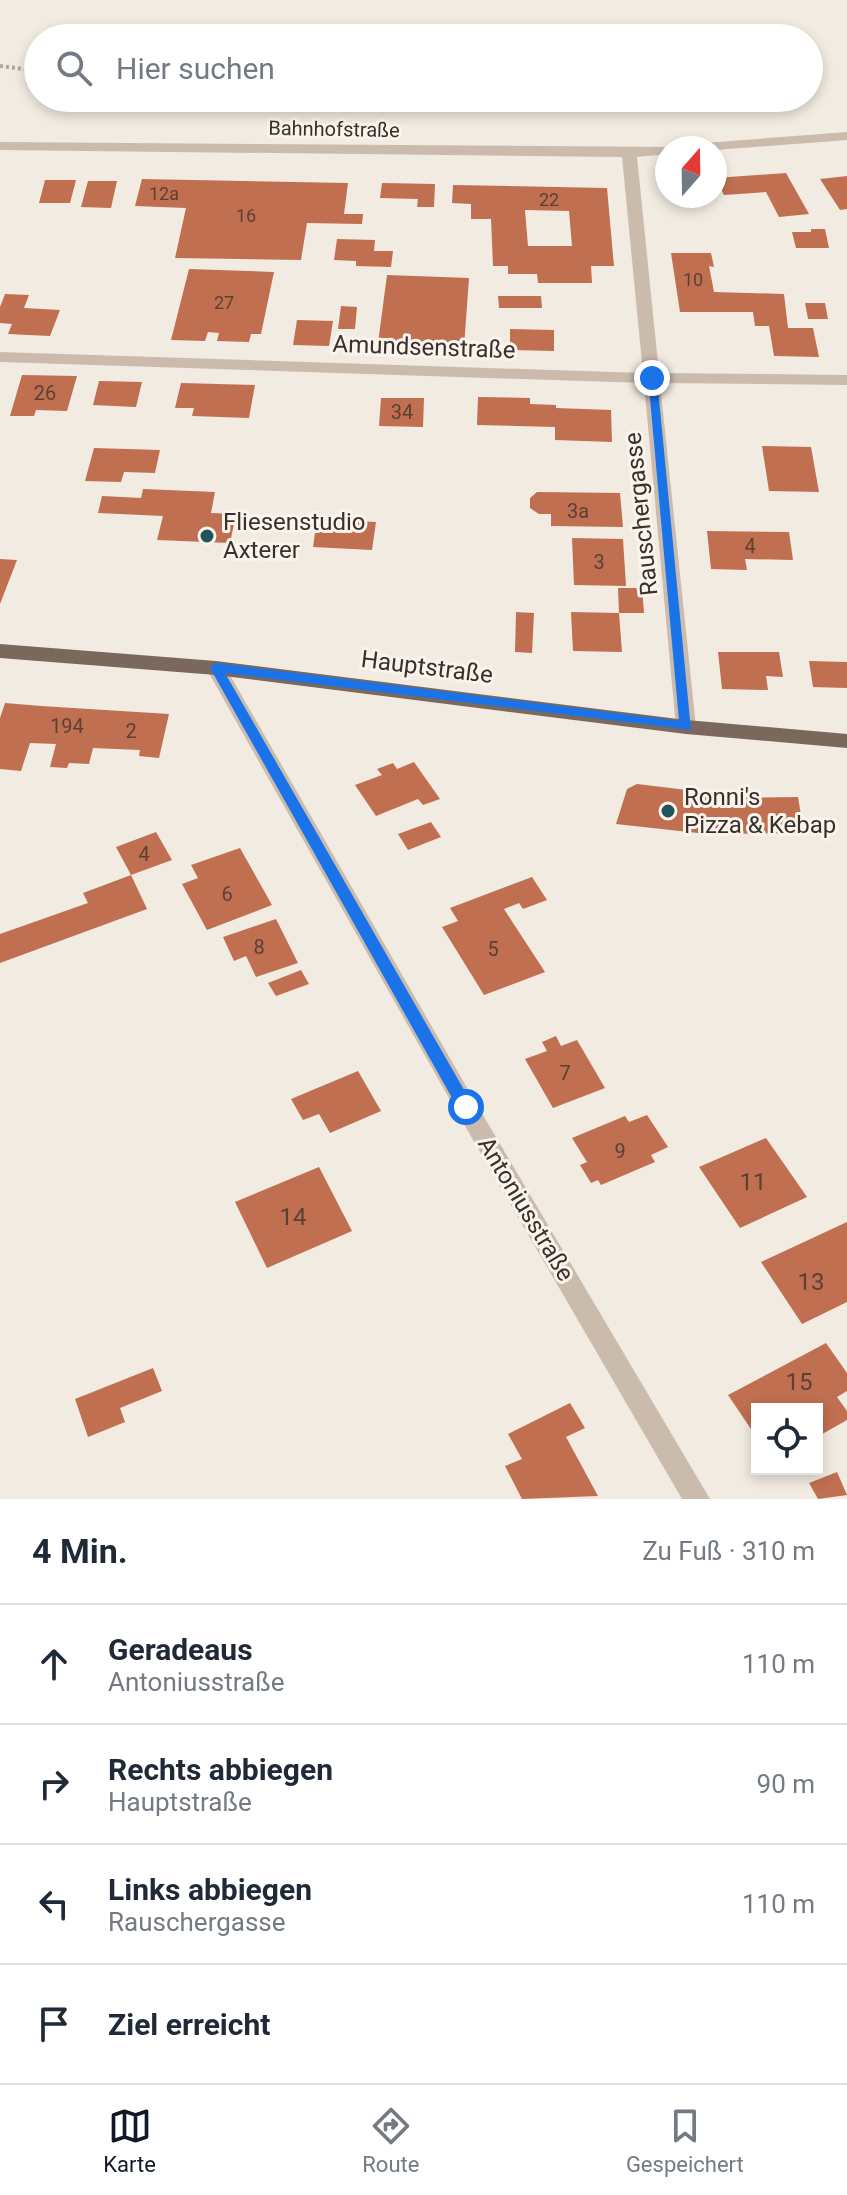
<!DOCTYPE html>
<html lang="de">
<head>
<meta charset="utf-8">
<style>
	body { margin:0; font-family:Roboto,sans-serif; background:#f2f2f3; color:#1f2937 }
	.controls { position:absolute; right:24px; bottom:24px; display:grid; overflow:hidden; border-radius:0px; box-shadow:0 4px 12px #0003 }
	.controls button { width:72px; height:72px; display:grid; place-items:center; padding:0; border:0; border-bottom:2px solid #e0e1e3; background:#fff; color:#1f2937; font:40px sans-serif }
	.compass { position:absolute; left:655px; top:136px; width:72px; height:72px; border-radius:50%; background:#fff; box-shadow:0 4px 12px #0003; rotate:20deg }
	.stop { position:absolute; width:24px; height:24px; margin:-18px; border:6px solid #1a73e8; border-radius:50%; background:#fff }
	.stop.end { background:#1a73e8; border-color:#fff; box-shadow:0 2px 8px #0008 }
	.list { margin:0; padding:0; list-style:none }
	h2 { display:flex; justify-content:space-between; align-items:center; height:104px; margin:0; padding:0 32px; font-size:34px }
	h2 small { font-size:26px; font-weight:400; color:#747a83 }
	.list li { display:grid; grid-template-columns:52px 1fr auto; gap:24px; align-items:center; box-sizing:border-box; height:120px; padding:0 32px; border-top:2px solid #e0e1e3 }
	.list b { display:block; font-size:30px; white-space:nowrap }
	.list p { margin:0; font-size:26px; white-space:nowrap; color:#747a83 }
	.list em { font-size:26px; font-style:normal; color:#747a83 }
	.icon { flex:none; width:44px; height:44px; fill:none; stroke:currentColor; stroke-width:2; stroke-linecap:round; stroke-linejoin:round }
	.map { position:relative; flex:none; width:847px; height:1499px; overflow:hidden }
	.search { position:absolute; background:#fff; box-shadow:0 4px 12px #0003; left:24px; right:24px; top:24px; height:88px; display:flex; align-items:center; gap:20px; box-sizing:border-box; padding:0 28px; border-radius:44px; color:#747a83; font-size:30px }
	.sheet { height:584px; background:#fff }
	nav { display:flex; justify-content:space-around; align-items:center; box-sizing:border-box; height:112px; border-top:2px solid #e0e1e3; background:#fff; font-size:22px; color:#747a83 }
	nav a { display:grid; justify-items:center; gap:4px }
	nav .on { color:#111827 }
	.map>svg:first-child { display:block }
	.building { fill:#c06f51; fill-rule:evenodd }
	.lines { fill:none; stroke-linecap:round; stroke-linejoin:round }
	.path { stroke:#b6a597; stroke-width:4; stroke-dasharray:3 3; stroke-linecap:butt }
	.street { fill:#cabbad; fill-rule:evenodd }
	.primary { fill:#7a685d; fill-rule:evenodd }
	.route { fill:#1a73e8 }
	.poi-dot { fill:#225359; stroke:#faf4ed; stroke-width:3 }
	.labels { text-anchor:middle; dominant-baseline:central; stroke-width:6; stroke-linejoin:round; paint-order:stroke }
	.far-number-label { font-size:18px; fill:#5b4034 }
	.far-street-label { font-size:20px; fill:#39302b; stroke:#faf4ed }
	.number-label { font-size:20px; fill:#5b4034 }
	.street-label { font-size:24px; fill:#39302b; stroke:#faf4ed }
	.poi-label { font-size:24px; fill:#39302b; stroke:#faf4ed; text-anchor:start }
	.near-number-label { font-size:24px; fill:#5b4034 }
</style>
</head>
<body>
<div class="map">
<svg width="847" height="1499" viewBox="0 0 847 1499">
	<rect width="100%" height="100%" fill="#f2ebe1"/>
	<g class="building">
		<polygon points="786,173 809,214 779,217 766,192 724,195 722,191 715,191 715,178"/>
		<polygon points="847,176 847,209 840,210 820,179"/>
		<polygon points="142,179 348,183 344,214 363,214 362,224 307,223 301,260 175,258 186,208 135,206"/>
		<polygon points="45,180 76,180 70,203 39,203"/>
		<polygon points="88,181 117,181 111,208 81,207"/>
		<polygon points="382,183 435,184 434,207 417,207 418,199 380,198"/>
		<path d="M453,185L607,188L614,266H591L592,283H538L537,274H508V266H493L491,219H471V204L452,203ZM525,210L569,211L572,246H528Z"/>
		<polygon points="811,229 825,229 829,248 796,248 792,232 811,232"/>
		<polygon points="337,239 375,240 374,251 393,251 391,267 356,266 356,261 334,260"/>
		<polygon points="671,253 711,253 714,267 709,266 714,292 784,294 788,328 813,328 819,357 774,356 769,326 755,326 753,312 680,312"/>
		<polygon points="189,269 274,272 261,334 251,334 249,342 217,341 219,333 208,332 205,341 171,340"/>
		<polygon points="387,275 469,278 464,347 378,343"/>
		<polygon points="5,294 29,295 24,308 60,310 50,336 8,334 12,324 0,323 0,307"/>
		<polygon points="498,296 541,296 542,308 499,308"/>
		<polygon points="805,303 825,303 828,319 808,319"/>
		<polygon points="341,306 357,307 355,329 338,329"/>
		<polygon points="297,320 333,321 329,346 293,345"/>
		<polygon points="510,329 554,330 554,351 510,350"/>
		<polygon points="22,375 77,376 67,411 36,410 34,416 10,416"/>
		<polygon points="99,381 142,382 136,407 93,405"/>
		<polygon points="181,383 255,385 249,418 192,416 194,408 175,408"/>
		<polygon points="478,397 530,398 530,404 556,405 556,408 611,410 612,442 555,440 555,427 477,425"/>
		<polygon points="381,398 424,398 423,427 379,426"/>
		<polygon points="762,446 811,447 819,492 769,491"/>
		<polygon points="94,448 160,450 155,473 124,472 121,482 85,481"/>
		<polygon points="143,489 215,492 211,513 236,514 230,543 157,540 163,516 98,513 102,496 141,498"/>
		<polygon points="537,492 620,493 623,527 551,526 551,514 539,514 530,508 530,498"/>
		<polygon points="317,519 376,522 372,550 313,547"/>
		<polygon points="707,531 789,532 793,560 745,559 747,570 711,569"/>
		<polygon points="572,538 623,539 626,586 574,585"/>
		<polygon points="0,559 17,560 0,604"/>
		<polygon points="618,588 642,588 644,613 619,613"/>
		<polygon points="516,612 534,613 532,653 515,652"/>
		<polygon points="571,612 619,613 622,652 573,651"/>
		<polygon points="718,652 779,652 783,677 766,676 768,690 722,689"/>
		<polygon points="809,661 847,662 847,688 813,687"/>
		<polygon points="5,703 41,706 169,714 159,758 139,756 140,750 93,748 89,764 69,763 67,768 50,767 56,744 30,743 21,771 0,769 0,718"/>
		<polygon points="414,762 440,799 423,805 418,799 376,816 355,785 382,775 377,769 393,763 397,769"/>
		<polygon points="637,784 712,793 713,798 798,797 804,833 707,834 616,824 627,789"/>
		<polygon points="431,822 441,837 408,850 398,834"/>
		<polygon points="156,832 172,860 131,875 147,909 0,963 0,934 88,903 83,893 131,875 116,847"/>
		<polygon points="240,848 272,905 207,930 182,884 198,878 191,865"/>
		<polygon points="532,877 547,900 523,909 519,903 504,909 545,972 484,995 442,927 458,921 450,908"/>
		<polygon points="276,919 298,963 256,977 246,956 234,961 223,937"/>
		<polygon points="301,970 309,984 276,996 268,983"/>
		<polygon points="556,1036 561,1046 577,1040 605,1088 553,1108 525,1059 547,1051 542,1042"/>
		<polygon points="358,1071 381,1111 330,1133 319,1114 303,1120 291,1099"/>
		<polygon points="647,1115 668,1147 651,1155 655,1162 601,1185 598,1180 591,1183 580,1165 587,1162 572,1138 625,1116 629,1122"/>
		<polygon points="766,1138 807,1197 740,1228 699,1167"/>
		<polygon points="319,1167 352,1231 267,1268 235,1202"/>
		<polygon points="847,1222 847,1302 802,1324 761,1262"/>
		<polygon points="826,1343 847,1373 847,1391 837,1397 847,1411 847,1420 817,1437 817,1409 757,1409 757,1438 728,1395"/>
		<polygon points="153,1368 162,1391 120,1408 125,1422 88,1437 75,1399"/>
		<polygon points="570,1403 585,1428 566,1437 598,1496 522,1499 505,1466 522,1459 508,1434"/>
		<polygon points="837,1472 847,1495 818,1499 809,1483"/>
	</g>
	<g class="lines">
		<polyline class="path" points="0,66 38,71"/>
		<g class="street">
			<polygon points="847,132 847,140 715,150 684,148 691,144"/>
			<polygon points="0,142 672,147 667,148 667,154 637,157 659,373 847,375 847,385 660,383 696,727 693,732 686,734 676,727 644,383 0,362 0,352 643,373 622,157 0,150"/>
			<polygon points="216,661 223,663 474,1100 710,1499 682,1499 458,1114 206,668"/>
		</g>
		<polygon class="primary" points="0,644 216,661 686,720 847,734 847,748 686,734 216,675 0,658"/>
	</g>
	<polygon class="route" points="648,376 657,378 691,730 225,673 471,1102 473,1107 466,1113 460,1112 210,668 216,663 679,721"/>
	<g class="poi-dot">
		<circle cx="207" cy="536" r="8"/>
		<circle cx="668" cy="811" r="8"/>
	</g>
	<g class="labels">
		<g class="far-number-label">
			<text x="164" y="193">12a</text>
			<text x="549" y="199">22</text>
			<text x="246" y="215">16</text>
			<text x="693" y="279">10</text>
			<text x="224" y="302">27</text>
		</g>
		<g class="far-street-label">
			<text transform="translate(334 129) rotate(1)">Bahnhofstraße</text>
		</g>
		<g class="number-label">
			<text x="45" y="393">26</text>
			<text x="402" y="412">34</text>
			<text x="578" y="511">3a</text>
			<text x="750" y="546">4</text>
			<text x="599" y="562">3</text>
			<text x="67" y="726">194</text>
			<text x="131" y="731">2</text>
			<text x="144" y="854">4</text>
			<text x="227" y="894">6</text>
			<text x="259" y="947">8</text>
			<text x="493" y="949">5</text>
			<text x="565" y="1073">7</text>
			<text x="620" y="1151">9</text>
		</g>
		<g class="street-label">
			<text transform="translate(424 347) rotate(2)">Amundsenstraße</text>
			<text transform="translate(641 514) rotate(-96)">Rauschergasse</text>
			<text transform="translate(427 667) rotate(7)">Hauptstraße</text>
			<text transform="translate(526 1209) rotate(59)">Antoniusstraße</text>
		</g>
		<g class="poi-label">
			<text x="223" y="522">Fliesenstudio<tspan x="223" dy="28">Axterer</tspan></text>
			<text x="684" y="797">Ronni's<tspan x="684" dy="28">Pizza &amp; Kebap</tspan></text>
		</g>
		<g class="near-number-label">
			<text x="753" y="1182">11</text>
			<text x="293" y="1217">14</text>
			<text x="811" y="1282">13</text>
			<text x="799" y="1382">15</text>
		</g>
	</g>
</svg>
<div class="controls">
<button><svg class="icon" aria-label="locate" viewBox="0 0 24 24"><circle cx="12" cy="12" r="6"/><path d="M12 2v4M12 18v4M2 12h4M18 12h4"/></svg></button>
</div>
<svg class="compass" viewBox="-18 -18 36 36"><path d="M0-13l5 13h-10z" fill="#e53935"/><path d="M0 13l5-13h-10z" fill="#747a83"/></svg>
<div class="stop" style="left:466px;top:1107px"></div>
<div class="stop end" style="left:652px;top:378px"></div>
<div class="search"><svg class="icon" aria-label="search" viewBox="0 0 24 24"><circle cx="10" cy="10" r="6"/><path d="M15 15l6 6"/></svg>Hier suchen</div>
</div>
<section class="sheet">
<h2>4 Min.<small>Zu Fuß · 310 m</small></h2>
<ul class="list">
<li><svg class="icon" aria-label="ahead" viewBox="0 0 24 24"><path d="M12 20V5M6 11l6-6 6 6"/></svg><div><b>Geradeaus</b><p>Antoniusstraße</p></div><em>110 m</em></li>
<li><svg class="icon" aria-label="right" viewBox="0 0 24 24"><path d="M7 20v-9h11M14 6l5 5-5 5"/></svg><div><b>Rechts abbiegen</b><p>Hauptstraße</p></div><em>90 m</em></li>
<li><svg class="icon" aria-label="left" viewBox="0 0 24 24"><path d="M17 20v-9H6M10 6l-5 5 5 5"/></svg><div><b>Links abbiegen</b><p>Rauschergasse</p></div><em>110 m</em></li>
<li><svg class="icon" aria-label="arrive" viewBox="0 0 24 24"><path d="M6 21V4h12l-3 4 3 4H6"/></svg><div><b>Ziel erreicht</b></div></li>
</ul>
</section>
<nav>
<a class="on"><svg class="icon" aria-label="map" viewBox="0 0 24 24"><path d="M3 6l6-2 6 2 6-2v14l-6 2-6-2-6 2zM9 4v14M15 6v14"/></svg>Karte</a>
<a><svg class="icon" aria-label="directions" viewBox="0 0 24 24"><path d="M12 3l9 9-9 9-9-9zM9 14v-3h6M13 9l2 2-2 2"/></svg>Route</a>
<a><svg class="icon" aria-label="saved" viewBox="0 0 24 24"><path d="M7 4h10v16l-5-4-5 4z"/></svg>Gespeichert</a>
</nav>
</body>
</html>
